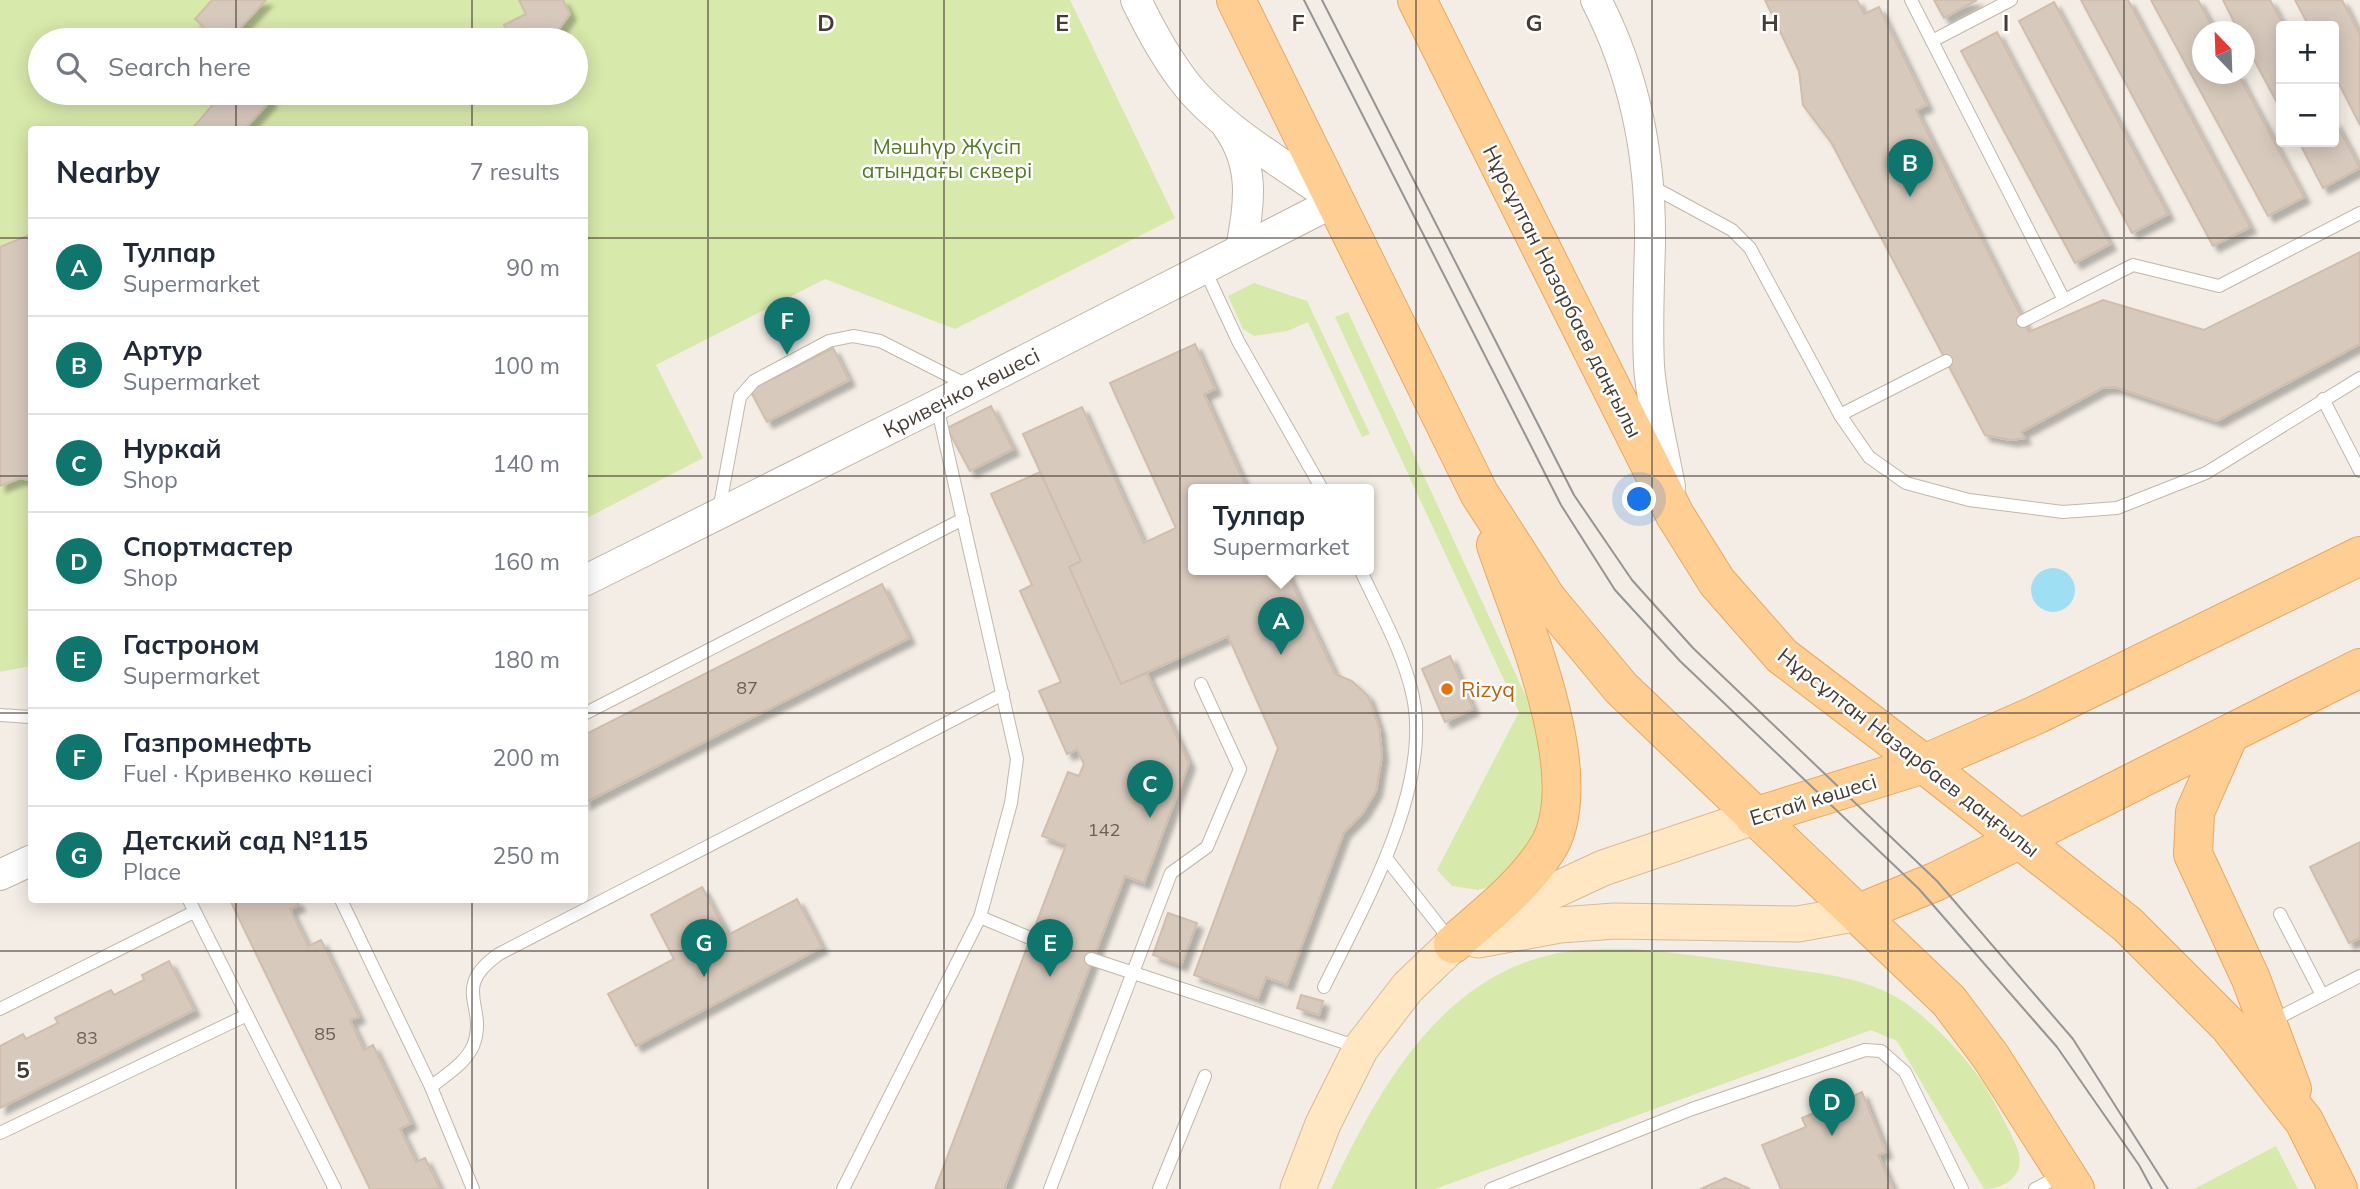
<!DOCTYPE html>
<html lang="en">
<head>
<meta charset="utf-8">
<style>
	body { margin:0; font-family:Mulish,sans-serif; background:#f6f6f7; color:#1f2937 }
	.controls { position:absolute; right:21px; top:21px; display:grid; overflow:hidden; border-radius:7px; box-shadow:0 4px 18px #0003 }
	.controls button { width:63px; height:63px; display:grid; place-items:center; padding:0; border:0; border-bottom:2px solid #e0e1e3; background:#fff; color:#1f2937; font:35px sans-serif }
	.compass { position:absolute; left:2192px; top:21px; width:63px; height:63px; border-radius:50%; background:#fff; box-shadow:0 4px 18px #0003; rotate:337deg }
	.you { position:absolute; left:1640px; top:500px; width:24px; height:24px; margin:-18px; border:5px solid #fff; border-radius:50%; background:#1a73e8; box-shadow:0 0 0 10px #1a73e833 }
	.badge { display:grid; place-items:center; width:46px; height:46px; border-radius:50%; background:#0f766e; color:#fff; font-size:23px; font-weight:700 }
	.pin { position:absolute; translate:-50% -58px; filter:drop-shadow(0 2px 4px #0008) }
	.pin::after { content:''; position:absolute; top:37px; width:24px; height:21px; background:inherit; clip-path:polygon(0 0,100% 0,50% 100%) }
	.popup { position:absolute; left:1188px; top:484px; width:186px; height:91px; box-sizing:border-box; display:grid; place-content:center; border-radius:7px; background:#fff; filter:drop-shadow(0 2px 5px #0005); font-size:23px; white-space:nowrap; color:#747a83 }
	.popup b { font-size:26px; color:#1f2937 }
	.popup::after { content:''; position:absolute; left:50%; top:100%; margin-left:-14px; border:14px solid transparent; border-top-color:#fff }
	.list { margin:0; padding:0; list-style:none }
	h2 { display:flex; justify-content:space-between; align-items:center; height:91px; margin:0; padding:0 28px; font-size:30px }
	h2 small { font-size:23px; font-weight:400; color:#747a83 }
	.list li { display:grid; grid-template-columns:46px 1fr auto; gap:21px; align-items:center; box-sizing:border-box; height:98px; padding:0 28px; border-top:2px solid #e0e1e3 }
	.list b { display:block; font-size:26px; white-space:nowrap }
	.list p { margin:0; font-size:23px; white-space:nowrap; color:#747a83 }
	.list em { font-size:23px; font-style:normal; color:#747a83 }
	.icon { flex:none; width:38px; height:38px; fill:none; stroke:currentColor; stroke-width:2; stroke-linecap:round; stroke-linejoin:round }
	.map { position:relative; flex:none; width:2360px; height:1189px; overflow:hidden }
	.search { position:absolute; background:#fff; box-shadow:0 4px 18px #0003; left:28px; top:28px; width:560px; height:77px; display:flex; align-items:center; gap:18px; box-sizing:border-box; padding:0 24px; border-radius:38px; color:#747a83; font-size:26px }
	.panel { position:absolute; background:#fff; box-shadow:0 4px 18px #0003; left:28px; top:126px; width:560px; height:777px; border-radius:7px }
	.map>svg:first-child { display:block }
	.green { fill:#d8e9ac; fill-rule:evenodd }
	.water { fill:#9fdff3 }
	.building { fill:#d8c9bd; stroke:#d0bdad; stroke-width:2; filter:url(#shadow) }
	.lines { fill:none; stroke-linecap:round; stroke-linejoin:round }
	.service-casing { stroke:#c2b6ab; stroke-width:14 }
	.tertiary-casing { stroke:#c2b6ab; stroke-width:32 }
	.secondary-casing { stroke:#d9bb95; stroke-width:37 }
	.primary-casing { stroke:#e8a85f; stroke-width:40 }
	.service { stroke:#fff; stroke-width:12 }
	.tertiary { stroke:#fff; stroke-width:30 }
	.secondary { stroke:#ffe7c4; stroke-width:35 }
	.primary { stroke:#ffce93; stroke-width:38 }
	.tram { stroke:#959595; stroke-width:2 }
	.grid { fill:none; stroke:#463c35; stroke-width:2; stroke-opacity:0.55 }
	.food-dot { fill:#e8710a; stroke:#fff; stroke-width:2.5 }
	.labels { text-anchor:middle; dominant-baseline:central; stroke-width:5; stroke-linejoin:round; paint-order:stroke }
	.number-label { font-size:18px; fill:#6a5f57 }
	.park-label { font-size:21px; fill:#547a26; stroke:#fff }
	.street-label { font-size:21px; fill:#463c35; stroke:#fff }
	.food-label { font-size:21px; fill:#c56008; stroke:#fff; text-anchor:start }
	.grid-label { font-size:23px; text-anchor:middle; font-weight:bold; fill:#463c35; stroke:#fff; stroke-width:5; stroke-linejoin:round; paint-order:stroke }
</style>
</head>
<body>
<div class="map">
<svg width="2360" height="1189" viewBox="0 0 2360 1189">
	<defs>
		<filter id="shadow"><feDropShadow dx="6" dy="6" stdDeviation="2" flood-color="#0004"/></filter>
	</defs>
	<rect width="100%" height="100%" fill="#f3ede5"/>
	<g class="green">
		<path d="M0,0H1070L1175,218L955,329L825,279L656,365L703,458L585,519L584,130H32L31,666L0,672ZM40,40H576V93H40Z"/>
		<polygon points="1254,283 1307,301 1370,434 1362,437 1308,322 1287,331 1254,336 1243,329 1228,296"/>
		<polygon points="1348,312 1542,731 1543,825 1525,852 1493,886 1478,890 1452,886 1437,870 1519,712 1335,317"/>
		<path d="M1635,949C1685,954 1734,960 1783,968C1822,974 1861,977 1896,997C1925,1014 1964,1054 1983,1083C1991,1096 2016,1140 2019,1154C2024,1177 2003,1189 1984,1189L1897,1041L1871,1030L1435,1189H1331C1380,1086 1445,968 1571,951C1592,948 1614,949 1635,949Z"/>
		<polygon points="2276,1146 2298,1189 2194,1189"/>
	</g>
	<circle class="water" cx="2053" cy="590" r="22"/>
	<g class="building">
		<polygon points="212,0 266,0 229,40 218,40 195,19"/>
		<polygon points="519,0 563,0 570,14 551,40 512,40 504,25 526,14"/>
		<polygon points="1765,0 1857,0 1864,14 1879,7 1927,105 1916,110 2029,332 2103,300 2204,330 2360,252 2360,344 2217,421 2115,387 2102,388 2021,432 2025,438 2011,440 1985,435 1831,142 1803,105 1799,71"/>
		<polygon points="1934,0 1977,0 1944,18"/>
		<polygon points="2081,0 2128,0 2250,227 2213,246"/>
		<polygon points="2151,0 2198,0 2215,32 2202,32 2202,74 2238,74 2304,197 2268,216"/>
		<polygon points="2223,0 2270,0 2284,26 2281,110 2244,41 2244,32 2239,32"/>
		<polygon points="2295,0 2342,0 2360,35 2360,125 2334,74 2334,26 2309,26"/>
		<polygon points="2054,2 2168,214 2132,233 2019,21"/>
		<polygon points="1997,32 2110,244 2075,263 1961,51"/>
		<polygon points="223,93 263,93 271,100 244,130 191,130"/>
		<polygon points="2334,120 2360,168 2323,188 2299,142 2334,142"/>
		<polygon points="32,234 32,481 20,478 0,486 0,247"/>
		<polygon points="1195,344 1215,389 1204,394 1247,489 1194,489 1194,569 1288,569 1286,571 1335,674 1352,681 1368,696 1379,728 1382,755 1376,791 1363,813 1344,832 1287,985 1266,977 1258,998 1194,975 1278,748 1228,636 1121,684 1069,567 1081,561 1023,434 1082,407 1144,543 1176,528 1110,383"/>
		<polygon points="833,348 849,380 767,422 750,390"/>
		<polygon points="991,406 1013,449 970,471 947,428"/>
		<polygon points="1040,472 1081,561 1069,567 1121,684 1147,673 1189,763 1144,883 1125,876 1004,1189 935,1189 1066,845 1042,836 1068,772 1079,776 1084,764 1077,750 1067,754 1039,691 1061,682 1020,591 1032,585 991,494"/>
		<polygon points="882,584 909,638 584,803 584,735"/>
		<polygon points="1450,656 1473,709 1445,722 1422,669"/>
		<polygon points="2360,842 2360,938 2349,943 2310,867"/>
		<polygon points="702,887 728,935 797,899 822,947 636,1046 608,994 674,959 651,915"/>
		<polygon points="230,900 296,900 299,905 290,909 308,946 321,940 359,1017 350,1020 364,1050 373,1045 411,1123 400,1129 416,1162 425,1158 440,1189 370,1189"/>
		<polygon points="1168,913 1197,923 1181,965 1153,955"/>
		<polygon points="169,961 194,1010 0,1108 0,1046 23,1034 26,1039 58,1023 55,1018 111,990 114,995 144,980 142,975"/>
		<polygon points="1301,995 1323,1001 1319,1015 1297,1008"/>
		<polygon points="1862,1092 1886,1152 1878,1155 1893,1189 1781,1189 1762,1145 1806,1127 1802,1118"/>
		<polygon points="1725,1178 1750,1189 1700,1189 1703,1188"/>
	</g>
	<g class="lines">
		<g class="service-casing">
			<g id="service">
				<polyline points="1911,0 2064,300"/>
				<polyline points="1932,41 2011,0"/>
				<polyline points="1651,186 1732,230 1750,248 1840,415 1869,457 1906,483 1969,500 2063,512 2117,508 2206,473 2360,378"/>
				<polyline points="1204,268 1238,341 1322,489"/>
				<polyline points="2023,321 2133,265 2219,286 2360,213"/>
				<polyline points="2323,399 2360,471"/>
				<polyline points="1840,415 1946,361"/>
				<polyline points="719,510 740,397 754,381 829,341 853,336 880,341 969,386"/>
				<polyline points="584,714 963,519"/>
				<polyline points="0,715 30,717"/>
				<polyline points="1386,858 1451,941"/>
				<polyline points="341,900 431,1087 473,1189"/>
				<polyline points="2280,914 2322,995"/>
				<polyline points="980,917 1030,938"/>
				<polyline points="1091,959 1358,1047"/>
				<path d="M1324,987C1363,907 1432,788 1413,697C1404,653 1379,610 1360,569"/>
				<polyline points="0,1009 194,912"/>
				<polyline points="247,1015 335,1189"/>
				<polyline points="2270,1022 2360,976"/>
				<path d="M431,1087C445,1075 465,1064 473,1046C489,1006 449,989 499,954L1003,694"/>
				<polyline points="0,1133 247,1015 189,900"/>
				<polyline points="843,1189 980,917 1011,803 1017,759 937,406"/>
				<polyline points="1050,1189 1171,873 1207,847 1240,769 1201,684"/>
				<polyline points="1159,1189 1205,1076"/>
				<polyline points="1491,1189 1692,1109 1865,1050 1881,1051 1905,1072 1962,1189"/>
				<polyline points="2035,1189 2063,1174"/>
			</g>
		</g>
		<g class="tertiary-casing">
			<g id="tertiary">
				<path d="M1596,0C1635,75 1651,159 1650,243C1649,284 1647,325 1649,366C1652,406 1663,448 1670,487"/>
				<path d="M1227,126C1256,166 1249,204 1241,249"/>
				<path d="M584,581L937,405L1336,201C1287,166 1219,128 1183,80C1164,55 1149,27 1136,0"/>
				<polyline points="0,875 32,860"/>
			</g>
		</g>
		<g class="secondary-casing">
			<g id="secondary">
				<polyline points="1478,940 1560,925 1615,921 1798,924 1859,913"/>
				<polyline points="1298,1189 1323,1124 1361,1048 1408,987 1453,944 1517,908 1603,868 1754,817"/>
			</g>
		</g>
		<g class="primary-casing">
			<g id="primary">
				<polyline points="1236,0 1479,493 1547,599 1621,688 1949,1001 1991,1057 2075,1189"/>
				<polyline points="1417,0 1675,515 1717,582 1782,656 1924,764 2127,924 2229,1026 2304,1121 2338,1189"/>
				<polyline points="2229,735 2195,812 2193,854 2251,979 2292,1089"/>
				<polyline points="1754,817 1924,764 2038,714 2360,556"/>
				<polyline points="1859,913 1937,881 2360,668"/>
				<path d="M1453,944C1486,915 1524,886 1547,849C1592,778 1521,620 1496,545"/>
			</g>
		</g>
		<use href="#service" class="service"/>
		<use href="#tertiary" class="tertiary"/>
		<use href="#secondary" class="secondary"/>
		<use href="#primary" class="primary"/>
		<g class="tram">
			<polyline points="1304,0 1561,505 1615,590 1680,661 1919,889 2057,1047 2139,1165 2152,1189"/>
			<polyline points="1322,0 1574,495 1632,580 1693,648 1937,881 2073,1039 2168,1189"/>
		</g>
	</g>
	<path class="grid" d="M236,0V40M472,0V40M708,0V1189M944,0V1189M1180,0V1189M1416,0V1189M1652,0V1189M1888,0V1189M2124,0V1189M236,93V130M472,93V130M0,238H32M584,238H2360M0,476H32M584,476H2360M0,713H32M584,713H2360M236,900V1189M472,900V1189M0,951H2360"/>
	<circle class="food-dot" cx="1447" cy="689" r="7"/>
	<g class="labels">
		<g class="number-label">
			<text x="747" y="687">87</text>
			<text x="1104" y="829">142</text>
			<text x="325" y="1033">85</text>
			<text x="87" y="1037">83</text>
		</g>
		<g class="park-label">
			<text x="947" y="146">Мәшһүр Жүсіп<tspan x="947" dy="24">атындағы сквері</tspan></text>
		</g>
		<g class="street-label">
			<text transform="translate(1563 291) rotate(63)">Нұрсұлтан Назарбаев даңғылы</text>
			<text transform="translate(961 392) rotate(-27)">Кривенко көшесі</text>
			<text transform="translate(1909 752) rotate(38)">Нұрсұлтан Назарбаев даңғылы</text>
			<text transform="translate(1813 799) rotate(-17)">Естай көшесі</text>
		</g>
		<g class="food-label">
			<text x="1461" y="689">Rizyq</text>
		</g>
	</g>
	<g class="grid-label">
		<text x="826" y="31">D</text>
		<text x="1062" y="31">E</text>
		<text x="1298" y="31">F</text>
		<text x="1534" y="31">G</text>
		<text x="1770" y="31">H</text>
		<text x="2006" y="31">I</text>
		<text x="23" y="1078">5</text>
	</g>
</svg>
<div class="controls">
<button>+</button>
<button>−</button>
</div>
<svg class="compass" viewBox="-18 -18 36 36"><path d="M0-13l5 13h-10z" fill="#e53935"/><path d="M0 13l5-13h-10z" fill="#747a83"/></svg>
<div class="you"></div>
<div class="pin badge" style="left:1281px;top:655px">A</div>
<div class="popup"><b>Тулпар</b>Supermarket</div>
<div class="pin badge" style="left:1910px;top:197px">B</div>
<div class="pin badge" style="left:1150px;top:818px">C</div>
<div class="pin badge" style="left:1832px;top:1136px">D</div>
<div class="pin badge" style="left:1050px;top:977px">E</div>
<div class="pin badge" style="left:787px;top:355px">F</div>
<div class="pin badge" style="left:704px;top:977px">G</div>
<div class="search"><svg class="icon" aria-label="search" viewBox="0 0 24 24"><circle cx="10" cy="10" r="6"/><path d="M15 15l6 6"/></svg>Search here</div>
<section class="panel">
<h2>Nearby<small>7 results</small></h2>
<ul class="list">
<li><span class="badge">A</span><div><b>Тулпар</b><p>Supermarket</p></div><em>90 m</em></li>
<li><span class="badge">B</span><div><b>Артур</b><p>Supermarket</p></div><em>100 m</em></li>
<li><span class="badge">C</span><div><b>Нуркай</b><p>Shop</p></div><em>140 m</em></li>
<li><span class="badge">D</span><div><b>Спортмастер</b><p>Shop</p></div><em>160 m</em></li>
<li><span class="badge">E</span><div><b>Гастроном</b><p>Supermarket</p></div><em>180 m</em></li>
<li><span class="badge">F</span><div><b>Газпромнефть</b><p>Fuel · Кривенко көшесі</p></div><em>200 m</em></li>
<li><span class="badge">G</span><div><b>Детский сад №115</b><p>Place</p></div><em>250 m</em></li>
</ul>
</section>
</div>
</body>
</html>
